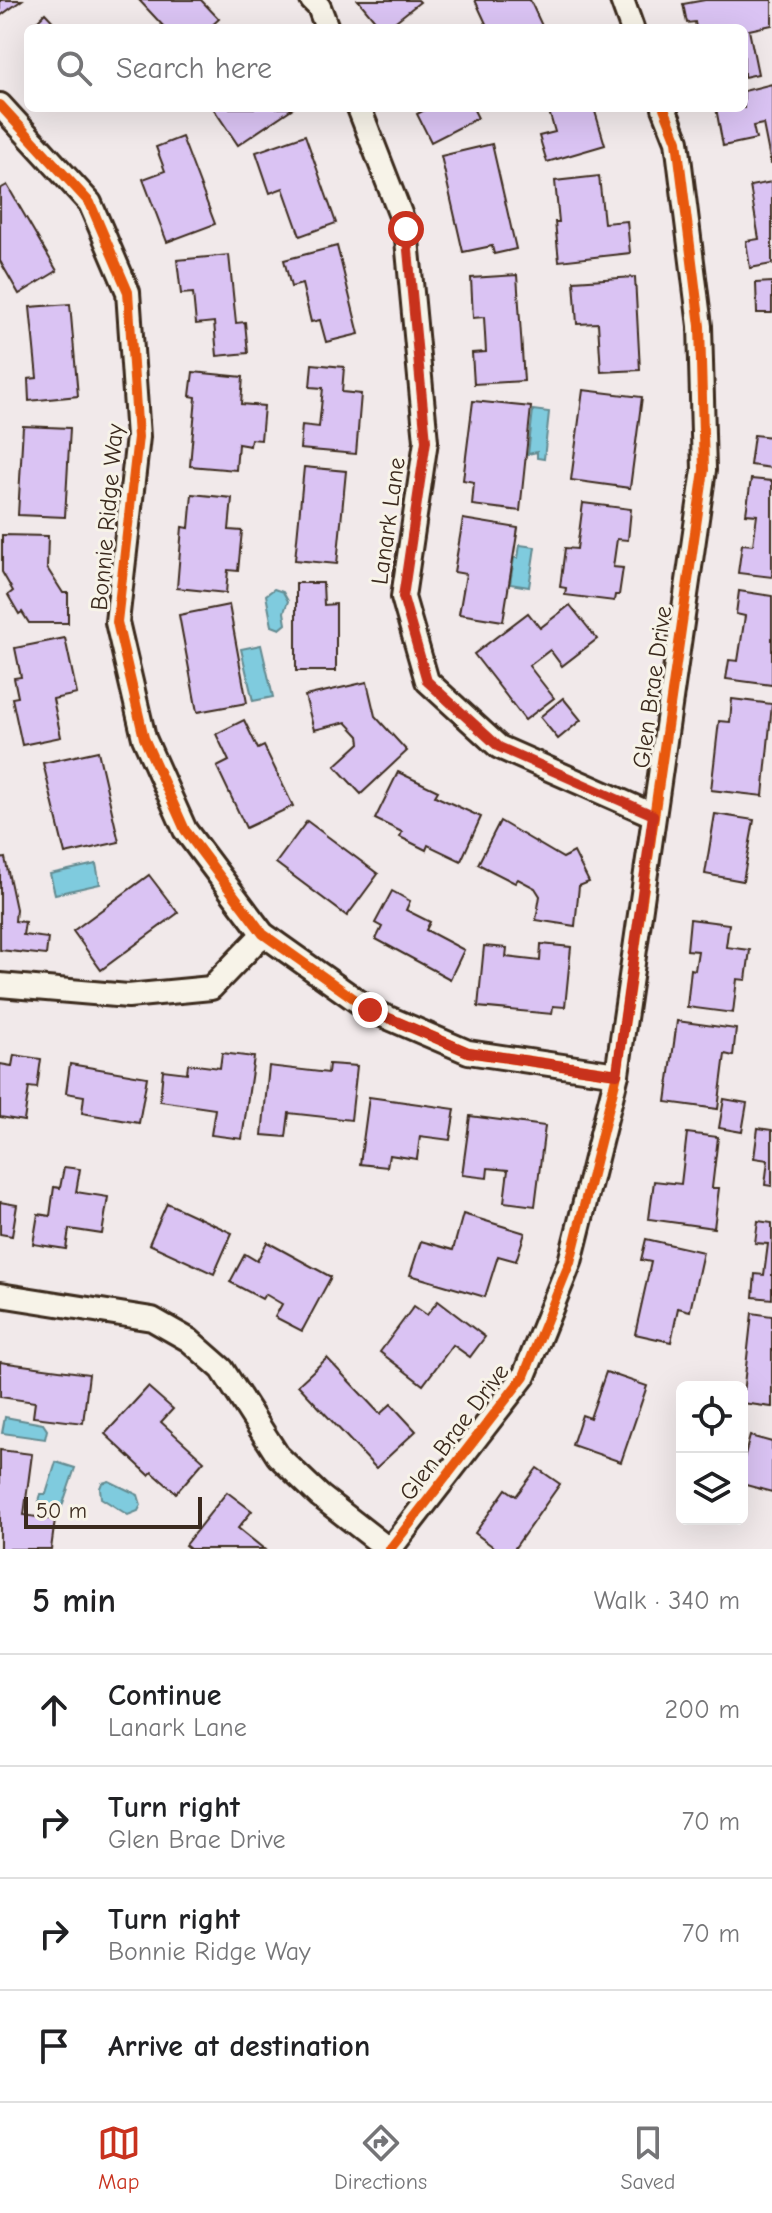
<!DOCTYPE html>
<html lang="en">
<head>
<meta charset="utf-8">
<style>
	body { margin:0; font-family:"Comic Neue",sans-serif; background:#f2f2f2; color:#202124 }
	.controls { position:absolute; right:24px; bottom:24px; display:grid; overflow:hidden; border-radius:12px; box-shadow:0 8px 32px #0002 }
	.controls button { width:72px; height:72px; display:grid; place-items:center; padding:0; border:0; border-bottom:2px solid #e0e0e0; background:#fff; color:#202124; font:40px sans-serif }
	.scale { position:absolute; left:24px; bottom:20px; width:178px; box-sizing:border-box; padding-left:8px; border:4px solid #3b2a1e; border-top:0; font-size:22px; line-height:28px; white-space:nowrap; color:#3b2a1e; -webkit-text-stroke:6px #f7f3e8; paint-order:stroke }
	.stop { position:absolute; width:24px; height:24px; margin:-18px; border:6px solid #c8321e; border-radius:50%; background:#fff }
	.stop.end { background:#c8321e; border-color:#fff; box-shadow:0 2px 8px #0008 }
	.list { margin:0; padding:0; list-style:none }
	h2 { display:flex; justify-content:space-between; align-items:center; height:104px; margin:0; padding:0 32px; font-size:34px }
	h2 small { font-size:26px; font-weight:400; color:#757577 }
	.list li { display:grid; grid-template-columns:52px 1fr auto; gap:24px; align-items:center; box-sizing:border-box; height:112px; padding:0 32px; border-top:2px solid #e0e0e0 }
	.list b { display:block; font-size:30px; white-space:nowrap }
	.list p { margin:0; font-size:26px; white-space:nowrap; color:#757577 }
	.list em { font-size:26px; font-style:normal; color:#757577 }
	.icon { flex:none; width:44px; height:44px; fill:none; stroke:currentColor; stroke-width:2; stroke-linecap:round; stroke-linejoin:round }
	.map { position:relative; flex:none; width:772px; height:1549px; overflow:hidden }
	.search { position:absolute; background:#fff; box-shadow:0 8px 32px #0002; left:24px; right:24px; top:24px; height:88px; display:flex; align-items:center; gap:20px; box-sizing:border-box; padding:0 28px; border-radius:12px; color:#757577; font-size:30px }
	.sheet { height:552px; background:#fff }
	nav { display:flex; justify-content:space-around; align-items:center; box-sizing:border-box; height:112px; border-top:2px solid #e0e0e0; background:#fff; font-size:22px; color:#757577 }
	nav a { display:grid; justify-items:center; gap:4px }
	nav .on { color:#c8321e }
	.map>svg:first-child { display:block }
	.water { fill:#7fcbde; stroke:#648b91; stroke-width:2 }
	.building { fill:#dac3f3; stroke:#3b2a1e; stroke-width:2 }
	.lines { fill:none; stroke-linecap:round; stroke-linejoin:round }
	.street-casing { stroke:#3b2a1e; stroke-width:28 }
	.street { stroke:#f7f3e8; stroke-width:22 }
	.cycleway-casing { stroke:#f7f3e8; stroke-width:15 }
	.cycleway { stroke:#e8590c; stroke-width:10 }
	.route { stroke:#c8321e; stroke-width:10 }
	.labels { text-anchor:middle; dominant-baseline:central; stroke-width:6; stroke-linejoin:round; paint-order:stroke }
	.street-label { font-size:24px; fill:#3b2a1e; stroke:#f7f3e8 }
</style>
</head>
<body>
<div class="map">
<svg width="772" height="1549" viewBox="0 0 772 1549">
	<rect width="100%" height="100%" fill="#f1e9ea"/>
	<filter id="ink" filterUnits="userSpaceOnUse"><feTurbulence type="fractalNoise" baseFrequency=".0125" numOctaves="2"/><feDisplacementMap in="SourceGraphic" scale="16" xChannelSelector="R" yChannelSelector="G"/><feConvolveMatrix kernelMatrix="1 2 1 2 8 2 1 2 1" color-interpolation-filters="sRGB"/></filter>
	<g filter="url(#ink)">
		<g class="water">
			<polygon points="533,410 549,412 544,459 537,458 537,452 528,454"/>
			<polygon points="520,545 535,547 529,587 510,584 514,558 518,558"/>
			<polygon points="274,589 283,592 288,601 284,612 286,624 280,629 272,626 266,595"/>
			<polygon points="261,645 273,697 253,701 241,649"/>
			<polygon points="96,864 100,884 55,894 50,874"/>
			<polygon points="5,1417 43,1424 47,1430 45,1439 2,1433"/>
			<polygon points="56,1462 75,1468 61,1509 39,1501 41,1494 46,1494"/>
			<polygon points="109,1481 138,1495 141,1505 138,1511 128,1515 101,1498 100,1488 102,1483"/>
		</g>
		<g class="building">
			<polygon points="0,0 22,0 0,16"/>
			<polygon points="139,0 201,0 219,19 209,28 165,28"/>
			<polygon points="358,0 418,0 420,2 387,28 381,28"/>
			<polygon points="475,0 530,0 543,28 488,28"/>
			<polygon points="705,0 772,0 772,25 749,30 758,74 744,77 744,28 696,28 695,22 687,23 683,4"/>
			<polygon points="45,13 59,28 30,28"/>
			<polygon points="772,84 772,164 771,164 763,124 753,126 756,139 723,146 716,108 744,108 744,91"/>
			<polygon points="213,108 293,108 238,145"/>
			<polygon points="428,108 473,108 478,118 431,142 417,114"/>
			<polygon points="548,108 594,108 605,145 547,162 539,136 555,132"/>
			<polygon points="305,135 336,223 300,236 283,188 270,193 256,152"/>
			<polygon points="182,137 215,224 167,242 143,179 165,171 156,147"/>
			<polygon points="492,144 516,249 494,254 492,246 463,252 441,156"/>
			<polygon points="599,176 604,223 627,221 630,253 559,261 555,222 559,222 555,181"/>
			<polygon points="772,182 772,264 750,268 746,241 759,239 750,186"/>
			<polygon points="7,185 57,271 19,294 0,261 0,189"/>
			<polygon points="337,246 359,334 326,342 320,320 311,322 302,284 291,287 284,260"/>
			<polygon points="229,255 236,323 245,322 248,353 217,356 214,322 196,324 193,293 181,294 177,260"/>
			<polygon points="517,275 524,381 474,384 472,353 486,352 484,317 473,318 471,278"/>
			<polygon points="635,277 640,370 601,372 598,323 577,324 574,281"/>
			<polygon points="772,282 772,313 757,313 756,283"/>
			<polygon points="70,304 78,396 29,401 28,379 37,378 30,307"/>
			<polygon points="312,364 344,367 342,392 361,394 356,454 300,449 302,425 319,427 323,388 310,387"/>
			<polygon points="193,372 243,377 241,404 264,406 261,440 251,439 250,446 238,444 236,470 190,466 196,397 190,396"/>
			<polygon points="583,390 642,397 630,488 571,480"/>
			<polygon points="473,401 531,407 520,511 472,505 474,482 463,480"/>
			<polygon points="23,426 70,428 65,517 18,515"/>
			<polygon points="754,435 772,437 772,468 750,465"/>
			<polygon points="304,467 346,471 337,564 295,560"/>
			<polygon points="751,479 772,481 772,577 738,573 742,544 753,545 757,515 746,514"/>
			<polygon points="192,494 232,498 229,530 242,531 238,571 228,570 226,593 177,588 182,527 189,528"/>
			<polygon points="583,503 631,509 628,540 617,539 613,567 623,568 619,595 615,595 614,601 565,595 566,588 560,587 565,548 577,549"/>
			<polygon points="463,519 518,528 503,621 459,614 466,574 454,572"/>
			<polygon points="2,535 48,536 47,568 63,593 68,593 68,623 29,623 22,612 19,614 8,595 13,591 2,572"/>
			<polygon points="296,583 323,583 324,605 336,604 336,671 296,671"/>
			<polygon points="739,591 772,596 772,685 726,679 729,660 738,661 745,616 736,614"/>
			<polygon points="229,605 247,703 197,712 179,615"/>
			<polygon points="570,605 597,639 562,666 550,650 529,666 554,698 525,720 474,654 528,613 540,628"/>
			<polygon points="65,638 77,694 53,699 61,737 22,745 12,698 18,697 14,678 21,677 15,648"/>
			<polygon points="367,682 375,716 407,751 361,794 335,766 360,743 359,736 346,722 314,730 305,696"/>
			<polygon points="563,698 581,720 558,739 540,717"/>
			<polygon points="732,699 772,704 763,796 711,790 719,721 730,722"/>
			<polygon points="244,720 258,749 264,746 293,806 246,828 217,767 229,761 216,734"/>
			<polygon points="98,751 119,842 65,854 43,763"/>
			<polygon points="398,772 438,791 435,796 481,817 461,861 428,845 426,850 400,837 402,832 375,819"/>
			<polygon points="715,814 754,820 743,881 705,874"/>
			<polygon points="307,821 378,874 347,916 276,863"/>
			<polygon points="500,821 563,858 574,852 589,882 579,886 575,926 536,920 540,896 535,888 518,879 515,883 478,864"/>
			<polygon points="5,858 16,909 15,921 25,922 23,935 48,938 46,955 0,950 0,859"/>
			<polygon points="149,875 178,913 101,970 73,931"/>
			<polygon points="392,891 410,901 406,910 430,922 426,930 464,950 450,979 376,939 382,927 375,923"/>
			<polygon points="690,919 729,924 726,947 750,950 746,980 737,979 733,1013 687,1007 691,969 695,970 698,951 687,950"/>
			<polygon points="541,944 571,947 565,1007 553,1006 552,1014 478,1007 484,946 507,948 506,957 540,961"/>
			<polygon points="677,1021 736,1029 733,1056 725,1054 718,1109 666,1102"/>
			<polygon points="222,1053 254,1057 242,1139 211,1135 215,1109 160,1101 163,1070 187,1073 188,1064 220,1068"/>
			<polygon points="14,1055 41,1059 37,1088 29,1087 24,1121 0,1117 0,1064 12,1066"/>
			<polygon points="70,1064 147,1077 139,1123 82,1113 84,1096 66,1093"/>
			<polygon points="329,1064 357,1066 351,1120 289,1113 286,1137 262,1135 269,1066 328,1073"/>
			<polygon points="369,1097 455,1109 450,1140 420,1136 417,1159 389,1155 387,1167 360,1164"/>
			<polygon points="724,1099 747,1103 742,1132 719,1128"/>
			<polygon points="470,1116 545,1126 535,1206 504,1202 508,1170 488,1168 487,1178 462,1175"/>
			<polygon points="758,1128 772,1130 772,1186 765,1185 768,1160 754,1158"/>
			<polygon points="687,1133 718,1137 712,1188 719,1188 714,1228 649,1219 654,1181 681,1184"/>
			<polygon points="64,1167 80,1169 76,1192 108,1197 102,1234 69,1229 66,1249 33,1244 38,1214 50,1216 54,1187 60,1188"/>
			<polygon points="0,1202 17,1205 12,1236 0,1234"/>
			<polygon points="167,1203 232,1233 214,1274 149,1244"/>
			<polygon points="463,1214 525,1233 516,1261 498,1256 485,1297 410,1275 421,1241 453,1250"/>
			<polygon points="758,1221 772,1223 772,1299 753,1297 755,1274 764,1275 768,1244 755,1243"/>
			<polygon points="646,1239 703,1252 690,1311 678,1308 671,1342 635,1334 651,1262 641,1260"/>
			<polygon points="267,1242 331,1277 302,1331 275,1317 282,1304 265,1294 262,1299 230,1282 245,1254 257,1261"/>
			<polygon points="438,1301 485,1337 470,1357 453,1345 423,1385 380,1352 414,1306 427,1315"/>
			<polygon points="752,1313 772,1316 772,1407 742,1403"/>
			<polygon points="327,1358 380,1414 391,1404 416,1431 376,1468 298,1385"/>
			<polygon points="0,1362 89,1374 83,1423 33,1417 35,1402 0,1397"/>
			<polygon points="606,1372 647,1386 621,1462 572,1445 582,1415 590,1418"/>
			<polygon points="148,1387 173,1409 161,1422 204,1461 176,1493 152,1472 149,1475 105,1434"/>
			<polygon points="750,1436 772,1442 772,1492 742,1484 742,1466"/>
			<polygon points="0,1450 32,1454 24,1515 55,1520 51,1549 0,1549"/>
			<polygon points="537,1468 560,1484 514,1549 496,1549 475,1533 506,1489 516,1496"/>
			<polygon points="227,1492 252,1511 238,1528 264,1549 190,1549 185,1545"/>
		</g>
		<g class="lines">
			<g class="street-casing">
				<g id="street">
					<polyline points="312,0 319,7 327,28"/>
					<polyline points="622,0 632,28"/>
					<polyline points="0,105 90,203 128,292 138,437 117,622 144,738 185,830 263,934 370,1010 468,1052 617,1074"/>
					<polyline points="359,108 406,229 426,441 403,597 427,681 499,747 653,815"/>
					<polyline points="0,985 128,996 211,988 263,934"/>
					<polyline points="0,1295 152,1319 189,1340 222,1369 278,1456 320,1496 388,1549"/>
					<polyline points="390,1549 524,1376 570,1262 617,1074 704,470 700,326 677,141 664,108"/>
				</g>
			</g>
			<use href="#street" class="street"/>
			<g class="cycleway-casing">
				<g id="cycleway">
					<polyline points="0,105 90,203 128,292 138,437 117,622 144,738 185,830 263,934 370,1010 468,1052 617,1074"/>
					<polyline points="390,1549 524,1376 570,1262 617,1074 704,470 700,326 677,141 664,108"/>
				</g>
			</g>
			<use href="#cycleway" class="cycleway"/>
		</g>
	</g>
	<g class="lines" filter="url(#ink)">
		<polyline class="route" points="370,1010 468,1052 617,1074 653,815 499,747 427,681 403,597 426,441 406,229"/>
	</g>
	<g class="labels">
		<g class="street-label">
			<text transform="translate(107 517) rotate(-85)">Bonnie Ridge Way</text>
			<text transform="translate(388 521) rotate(-82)">Lanark Lane</text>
			<text transform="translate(652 687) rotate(-82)">Glen Brae Drive</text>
			<text transform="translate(454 1432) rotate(-53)">Glen Brae Drive</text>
		</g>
	</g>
</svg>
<div class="controls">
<button><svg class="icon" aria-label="locate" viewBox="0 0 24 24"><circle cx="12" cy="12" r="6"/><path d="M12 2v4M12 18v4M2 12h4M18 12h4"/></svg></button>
<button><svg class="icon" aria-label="layers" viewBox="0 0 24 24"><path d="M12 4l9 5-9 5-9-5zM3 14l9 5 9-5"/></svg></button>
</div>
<div class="scale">50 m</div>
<div class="stop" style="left:406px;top:229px"></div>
<div class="stop end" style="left:370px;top:1010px"></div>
<div class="search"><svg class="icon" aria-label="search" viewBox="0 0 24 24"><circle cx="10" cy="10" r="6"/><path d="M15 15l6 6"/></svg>Search here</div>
</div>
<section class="sheet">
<h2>5 min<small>Walk · 340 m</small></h2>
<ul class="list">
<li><svg class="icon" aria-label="ahead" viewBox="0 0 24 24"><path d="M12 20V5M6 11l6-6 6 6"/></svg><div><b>Continue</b><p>Lanark Lane</p></div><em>200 m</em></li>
<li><svg class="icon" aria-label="right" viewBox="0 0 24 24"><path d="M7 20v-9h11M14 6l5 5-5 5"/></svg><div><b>Turn right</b><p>Glen Brae Drive</p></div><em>70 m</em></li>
<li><svg class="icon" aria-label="right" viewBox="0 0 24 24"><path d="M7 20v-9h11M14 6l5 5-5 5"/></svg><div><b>Turn right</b><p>Bonnie Ridge Way</p></div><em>70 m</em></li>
<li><svg class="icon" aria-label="arrive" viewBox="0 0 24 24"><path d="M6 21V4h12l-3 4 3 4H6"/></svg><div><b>Arrive at destination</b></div></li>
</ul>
</section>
<nav>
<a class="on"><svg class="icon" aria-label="map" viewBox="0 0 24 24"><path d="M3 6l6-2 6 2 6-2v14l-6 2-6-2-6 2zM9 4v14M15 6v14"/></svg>Map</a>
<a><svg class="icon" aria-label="directions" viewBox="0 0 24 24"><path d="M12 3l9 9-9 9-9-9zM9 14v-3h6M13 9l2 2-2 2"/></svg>Directions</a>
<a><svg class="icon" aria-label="saved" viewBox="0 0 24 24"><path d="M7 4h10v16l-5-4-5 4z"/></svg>Saved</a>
</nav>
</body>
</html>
